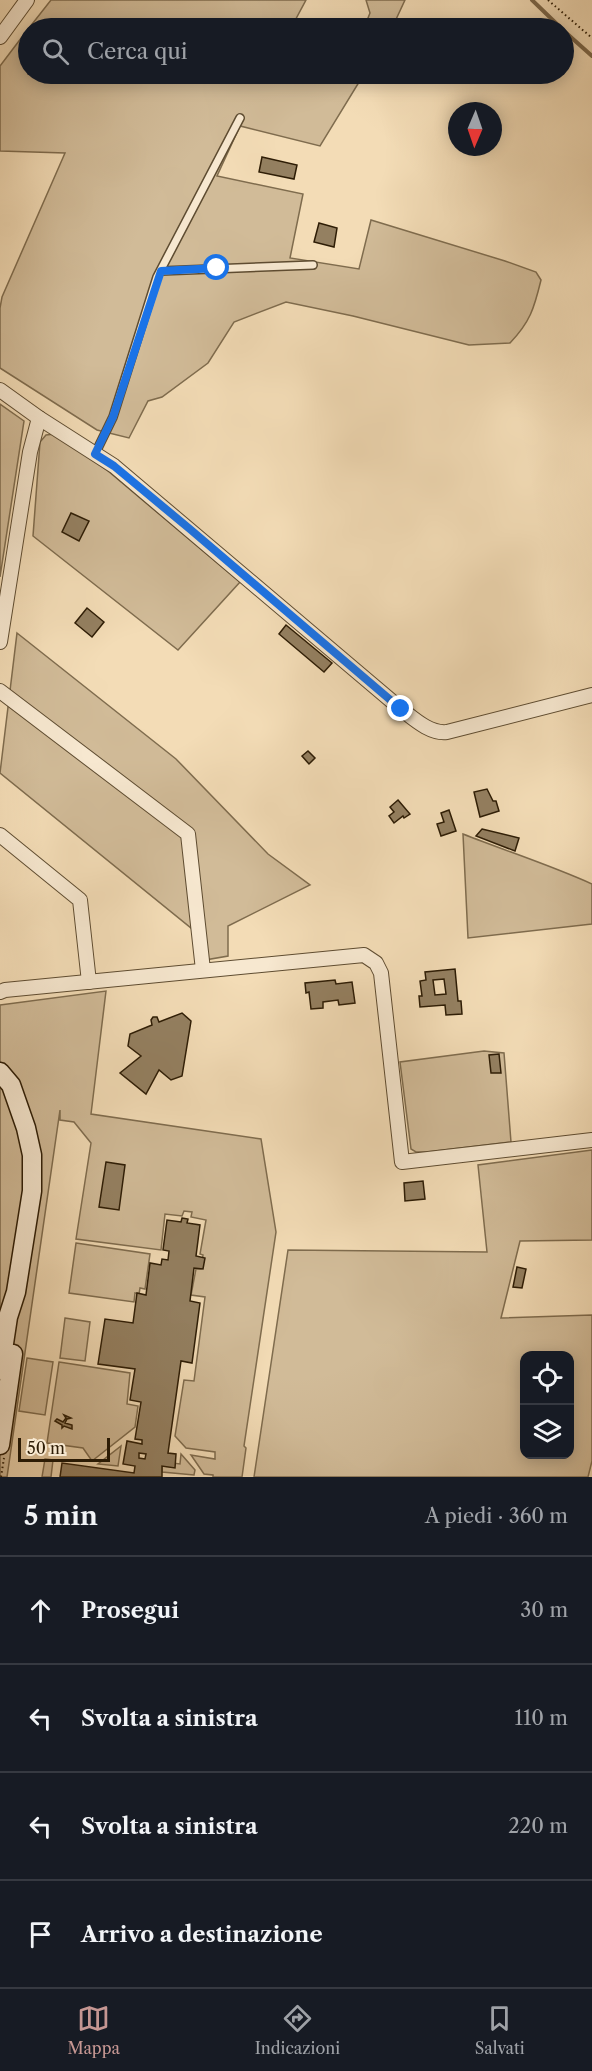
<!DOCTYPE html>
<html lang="it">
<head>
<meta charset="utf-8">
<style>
	body { margin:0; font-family:"Libre Caslon Text",serif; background:#242831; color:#f1f3f6 }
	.controls { position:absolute; right:18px; bottom:18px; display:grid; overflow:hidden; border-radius:12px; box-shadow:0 3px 15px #0003 }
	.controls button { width:54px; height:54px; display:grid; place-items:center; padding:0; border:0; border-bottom:2px solid #363941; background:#171b24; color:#f1f3f6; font:30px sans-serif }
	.compass { position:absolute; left:448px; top:102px; width:54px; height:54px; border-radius:50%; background:#171b24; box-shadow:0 3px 15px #0003; rotate:182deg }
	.scale { position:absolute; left:18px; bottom:15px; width:92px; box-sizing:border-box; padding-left:6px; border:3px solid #2d1c05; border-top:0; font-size:16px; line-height:21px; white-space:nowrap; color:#2d1c05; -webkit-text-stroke:4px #f7e8d0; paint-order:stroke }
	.stop { position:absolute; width:18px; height:18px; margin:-14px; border:4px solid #1a73e8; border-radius:50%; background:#fff }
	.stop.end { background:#1a73e8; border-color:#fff; box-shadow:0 2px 6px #0008 }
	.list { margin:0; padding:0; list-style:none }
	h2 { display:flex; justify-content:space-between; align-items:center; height:78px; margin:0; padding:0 24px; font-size:26px }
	h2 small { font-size:20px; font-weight:400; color:#9ea1a6 }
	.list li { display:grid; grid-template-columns:39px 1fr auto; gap:18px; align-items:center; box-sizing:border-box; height:108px; padding:0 24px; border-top:2px solid #363941 }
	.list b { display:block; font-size:22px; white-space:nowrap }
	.list em { font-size:20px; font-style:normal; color:#9ea1a6 }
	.icon { flex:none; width:33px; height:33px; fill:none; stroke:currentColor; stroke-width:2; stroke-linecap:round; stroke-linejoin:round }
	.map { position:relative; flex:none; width:592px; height:1477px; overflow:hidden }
	.search { position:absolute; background:#171b24; box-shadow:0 3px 15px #0003; left:18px; right:18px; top:18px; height:66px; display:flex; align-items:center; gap:15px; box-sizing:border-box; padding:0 21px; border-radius:33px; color:#9ea1a6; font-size:22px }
	.sheet { height:510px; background:#171b24 }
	nav { display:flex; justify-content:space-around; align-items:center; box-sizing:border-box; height:84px; border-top:2px solid #363941; background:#171b24; font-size:16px; color:#9ea1a6 }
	nav a { display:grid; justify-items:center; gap:3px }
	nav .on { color:#c59692 }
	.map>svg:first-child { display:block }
	.green { fill:#d1bb98; stroke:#7f6c4e; stroke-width:1.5; fill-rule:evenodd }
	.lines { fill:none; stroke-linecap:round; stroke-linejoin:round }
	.stream { stroke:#7c684b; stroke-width:4 }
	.building { fill:#948061; stroke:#2d1c05; stroke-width:1.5; fill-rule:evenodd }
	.lane-casing { stroke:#5e4c31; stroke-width:10 }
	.street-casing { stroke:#5e4c31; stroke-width:16 }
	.secondary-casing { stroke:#2d1c05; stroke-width:21 }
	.path { stroke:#2d1c05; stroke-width:2; stroke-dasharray:1.5 3; stroke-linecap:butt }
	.lane { stroke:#f7e8d0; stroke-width:7 }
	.street { stroke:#f7e8d0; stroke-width:14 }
	.secondary { stroke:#f7e8d0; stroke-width:18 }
	.route { stroke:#1a73e8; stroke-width:8 }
</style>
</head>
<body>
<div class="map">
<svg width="592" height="1477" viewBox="0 0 592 1477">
	<rect width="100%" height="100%" fill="#f3dcb6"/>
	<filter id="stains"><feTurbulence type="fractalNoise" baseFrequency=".00333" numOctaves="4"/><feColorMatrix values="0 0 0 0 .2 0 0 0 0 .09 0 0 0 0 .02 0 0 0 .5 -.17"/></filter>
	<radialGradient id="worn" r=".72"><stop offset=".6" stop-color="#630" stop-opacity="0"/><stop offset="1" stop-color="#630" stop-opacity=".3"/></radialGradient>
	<g class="green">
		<polygon points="51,0 306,0 291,28 29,28"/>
		<polygon points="366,0 405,0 392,28 364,28 370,13"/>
		<path d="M28,29V74H269L294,77L324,74H364L320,146L240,126L217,176L303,194L290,258L359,269L371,220L505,261L536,272L541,280C534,309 530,322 510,343L469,345L353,316L286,302L234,322L208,363L162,397L148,401L129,438L97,430L0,368V308L2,297L65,153L0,151V66Z"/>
		<polygon points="0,404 24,421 0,577"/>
		<polygon points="55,434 108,471 240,582 178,650 33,536 40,442 46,435"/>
		<polygon points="17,633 176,759 268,854 310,885 228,926 228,956 199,961 197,933 0,773"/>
		<path d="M463,834C506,851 550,865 592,884V924L468,938Z"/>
		<polygon points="106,991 91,1114 261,1139 276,1232 244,1446 246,1448 242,1477 213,1477 213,1475 204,1474 191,1455 215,1459 215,1452 186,1448 175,1436 184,1380 194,1381 205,1297 191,1295 196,1269 201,1269 203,1255 200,1254 206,1220 191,1217 192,1212 184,1211 182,1216 165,1214 161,1250 76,1239 91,1143 74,1122 60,1120 60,1110 7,1477 0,1477 0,1005"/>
		<polygon points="484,1051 504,1053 511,1142 427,1152 416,1152 411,1149 400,1062"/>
		<path d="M592,1150V1240L520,1241L501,1318L592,1315V1461L588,1477H254L288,1250L487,1252L478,1165ZM524,1356H570V1454H524Z"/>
		<polygon points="76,1243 150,1254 145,1289 140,1288 139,1294 135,1293 134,1302 69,1293"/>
		<polygon points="65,1318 90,1322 85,1361 60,1358"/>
		<polygon points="27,1358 53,1362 45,1415 19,1411"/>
		<polygon points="59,1362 130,1373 127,1404 138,1406 135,1427 92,1461 83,1448 47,1443"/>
		<polygon points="121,1446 118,1466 98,1464"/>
		<polygon points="181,1454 195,1470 194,1475 162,1472 162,1466 172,1467 173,1463 180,1464"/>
		<polygon points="45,1459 53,1460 51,1477 42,1477"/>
	</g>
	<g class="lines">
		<g class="stream">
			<polyline points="532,0 561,28"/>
			<polyline points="564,31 592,56"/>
		</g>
	</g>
	<g class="building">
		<polygon points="300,19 331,20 330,28 300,28"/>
		<polygon points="262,157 297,165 294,179 259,172"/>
		<polygon points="319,223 337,228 334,247 314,242"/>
		<polygon points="71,513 89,521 79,541 62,532"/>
		<polygon points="87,608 104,622 92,637 75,623"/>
		<polygon points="286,625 332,663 324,672 279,634"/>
		<polygon points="308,751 315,758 309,764 302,756"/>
		<polygon points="487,789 493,801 496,801 499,811 480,817 474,792"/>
		<polygon points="398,800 410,814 404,818 403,816 394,823 389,816 394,812 390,807"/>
		<polygon points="449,810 456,831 441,836 437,824 444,822 441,813"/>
		<polygon points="482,829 519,838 515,851 476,836"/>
		<path d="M455,969L458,1001H461L462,1014L446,1015L445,1005L420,1007L419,996H422L420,981L426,980L425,972ZM444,979L446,994L435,995L433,980Z"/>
		<polygon points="335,980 336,984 352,982 355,1003 339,1005 338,1000 323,1002 323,1008 311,1009 309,992 306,993 305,983"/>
		<polygon points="182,1013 191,1021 182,1076 171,1080 159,1070 146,1094 120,1073 141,1056 128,1046 130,1034 152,1025 151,1020 153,1017 157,1017 159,1022"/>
		<polygon points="499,1054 501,1073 491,1073 489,1055"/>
		<polygon points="106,1162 125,1165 119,1210 99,1207"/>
		<polygon points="423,1181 425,1199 405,1201 404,1183"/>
		<path d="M182,1218L188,1219L187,1223L200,1225L196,1256L205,1258L203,1269L194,1268L190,1301L200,1303L192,1363L181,1361L168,1453L176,1454L175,1468L162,1466V1477H60L62,1463L134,1473L135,1466L123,1464L127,1441L142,1444V1440L135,1439L141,1402L130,1400L135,1369L98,1364L105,1319L133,1323L137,1293L146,1295L150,1263L161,1265L162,1259L168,1260L169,1251L163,1250L167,1220L181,1222ZM139,1453L146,1454L145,1459L139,1458Z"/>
		<polygon points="517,1267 526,1269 522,1288 513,1287"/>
		<polygon points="64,1415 71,1418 67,1419 65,1423 72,1425 72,1429 64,1426 62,1428 62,1425 55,1421 57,1419 63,1422 66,1418"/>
	</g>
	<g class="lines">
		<g class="lane-casing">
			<g id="lane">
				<polyline points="161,271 313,265"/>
				<polyline points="95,454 113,417 157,277 240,118"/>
			</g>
		</g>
		<g class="street-casing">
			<g id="street">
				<polyline points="0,37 27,0"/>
				<path d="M0,390L39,418L114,466L401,709C414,719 430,734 447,732L592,695"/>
				<polyline points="0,642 30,452 39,418"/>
				<polyline points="0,691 188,834 203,970"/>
				<polyline points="0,835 80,900 89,982"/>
				<polyline points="0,992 5,990 364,955 376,963 381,973 402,1162 592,1140"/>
			</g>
		</g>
		<g class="secondary-casing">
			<g id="secondary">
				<polyline points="0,1072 11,1085 26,1128 32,1155 32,1191 16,1292 8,1317 0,1370"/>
				<polyline points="0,1445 13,1354"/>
			</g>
		</g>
		<g class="path">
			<polyline points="548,0 592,38"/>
			<polyline points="1,1477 4,1458"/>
		</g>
		<use href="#lane" class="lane"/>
		<use href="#street" class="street"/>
		<use href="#secondary" class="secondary"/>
	</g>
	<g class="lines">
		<polyline class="route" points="217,268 161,271 113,417 95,454 114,466 191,530 401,709"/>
	</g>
	<rect width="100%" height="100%" filter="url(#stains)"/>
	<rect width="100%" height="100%" fill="url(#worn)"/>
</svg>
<div class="controls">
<button><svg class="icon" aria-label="locate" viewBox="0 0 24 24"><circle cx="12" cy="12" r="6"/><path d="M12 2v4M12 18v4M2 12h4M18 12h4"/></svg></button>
<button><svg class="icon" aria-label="layers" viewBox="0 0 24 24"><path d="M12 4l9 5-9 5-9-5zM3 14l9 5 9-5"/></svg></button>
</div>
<svg class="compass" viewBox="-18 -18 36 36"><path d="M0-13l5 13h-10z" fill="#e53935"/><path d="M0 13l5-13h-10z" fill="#9ea1a6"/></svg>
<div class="scale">50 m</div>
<div class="stop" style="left:217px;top:268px"></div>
<div class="stop end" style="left:401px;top:709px"></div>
<div class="search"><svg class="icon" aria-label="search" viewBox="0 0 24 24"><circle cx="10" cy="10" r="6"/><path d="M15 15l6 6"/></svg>Cerca qui</div>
</div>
<section class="sheet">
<h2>5 min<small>A piedi · 360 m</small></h2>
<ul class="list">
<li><svg class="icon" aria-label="ahead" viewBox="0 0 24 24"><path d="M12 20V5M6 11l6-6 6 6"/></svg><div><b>Prosegui</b></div><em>30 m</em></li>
<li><svg class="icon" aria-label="left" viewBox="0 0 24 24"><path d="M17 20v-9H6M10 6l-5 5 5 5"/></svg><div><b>Svolta a sinistra</b></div><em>110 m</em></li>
<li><svg class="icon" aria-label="left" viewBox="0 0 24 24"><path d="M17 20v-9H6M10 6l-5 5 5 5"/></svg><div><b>Svolta a sinistra</b></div><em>220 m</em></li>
<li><svg class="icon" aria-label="arrive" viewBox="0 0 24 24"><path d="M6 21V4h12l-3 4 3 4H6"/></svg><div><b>Arrivo a destinazione</b></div></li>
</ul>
</section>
<nav>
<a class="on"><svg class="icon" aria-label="map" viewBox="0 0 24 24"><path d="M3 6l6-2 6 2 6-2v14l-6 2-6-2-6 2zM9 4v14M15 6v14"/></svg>Mappa</a>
<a><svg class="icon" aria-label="directions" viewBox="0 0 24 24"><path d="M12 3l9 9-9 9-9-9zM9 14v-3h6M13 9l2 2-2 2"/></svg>Indicazioni</a>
<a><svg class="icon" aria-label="saved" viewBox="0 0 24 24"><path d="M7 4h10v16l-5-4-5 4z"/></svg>Salvati</a>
</nav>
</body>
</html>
